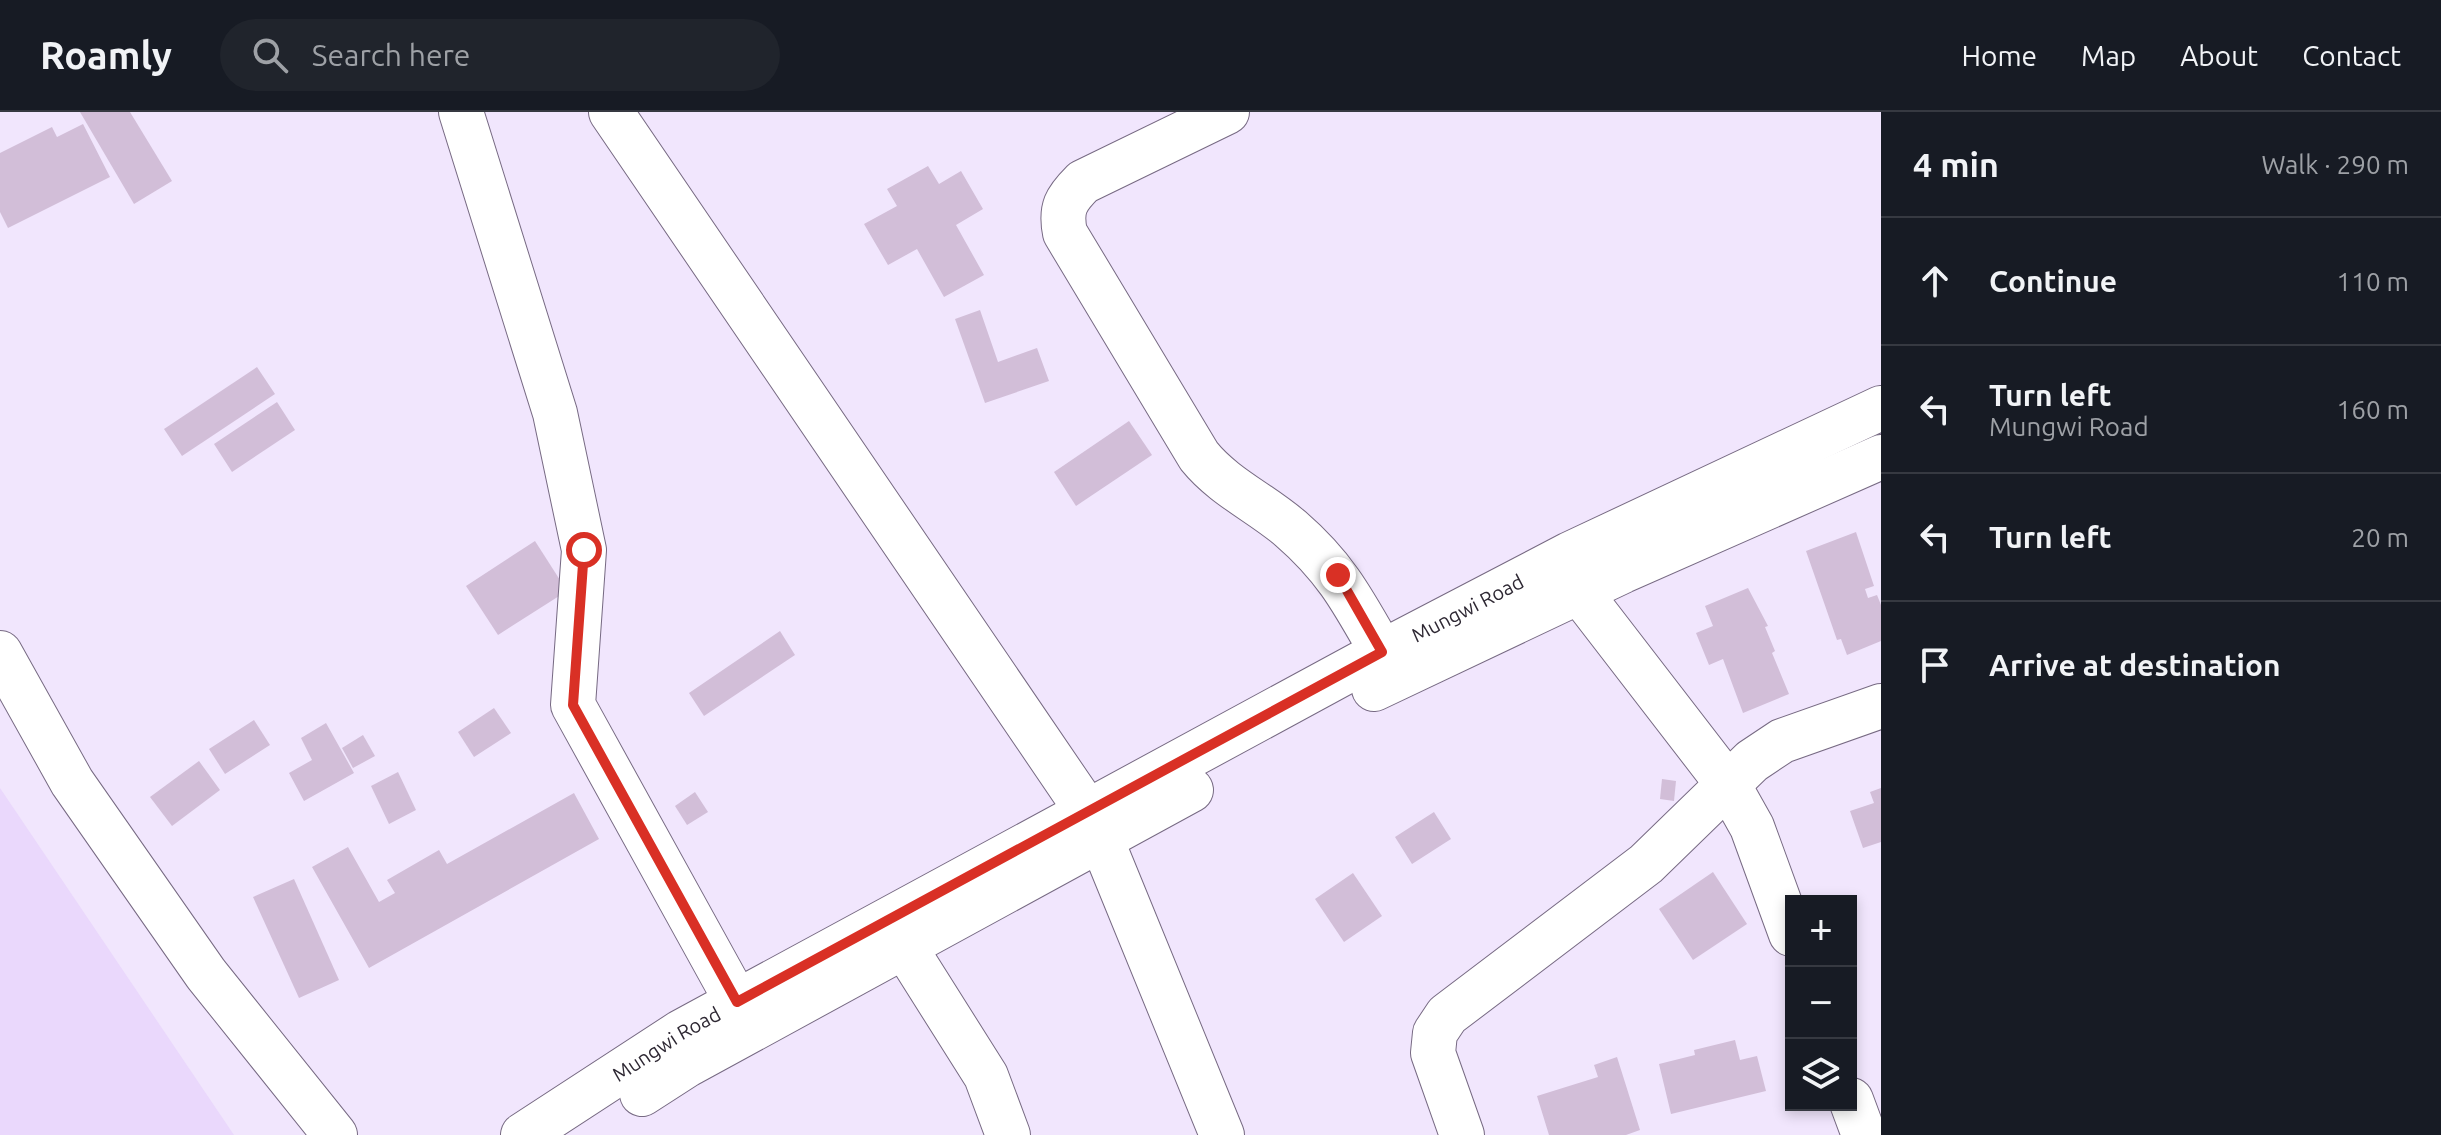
<!DOCTYPE html>
<html lang="en">
<head>
<meta charset="utf-8">
<style>
	body { margin:0; font-family:Ubuntu,sans-serif; background:#20242c; color:#f1f3f6 }
	.controls { position:absolute; right:24px; bottom:24px; display:grid; overflow:hidden; border-radius:0px; box-shadow:0 4px 12px #0003 }
	.controls button { width:72px; height:72px; display:grid; place-items:center; padding:0; border:0; border-bottom:2px solid #363941; background:#171b24; color:#f1f3f6; font:40px sans-serif }
	.stop { position:absolute; width:24px; height:24px; margin:-18px; border:6px solid #d93025; border-radius:50%; background:#fff }
	.stop.end { background:#d93025; border-color:#fff; box-shadow:0 2px 8px #0008 }
	.list { margin:0; padding:0; list-style:none }
	h2 { display:flex; justify-content:space-between; align-items:center; height:104px; margin:0; padding:0 32px; font-size:34px }
	h2 small { font-size:26px; font-weight:400; color:#9ea1a6 }
	.list li { display:grid; grid-template-columns:52px 1fr auto; gap:24px; align-items:center; box-sizing:border-box; height:128px; padding:0 32px; border-top:2px solid #363941 }
	.list b { display:block; font-size:30px; white-space:nowrap }
	.list p { margin:0; font-size:26px; white-space:nowrap; color:#9ea1a6 }
	.list em { font-size:26px; font-style:normal; color:#9ea1a6 }
	.icon { flex:none; width:44px; height:44px; fill:none; stroke:currentColor; stroke-width:2; stroke-linecap:round; stroke-linejoin:round }
	.map { position:relative; flex:none; width:1881px; height:1023px; overflow:hidden }
	header { display:flex; align-items:center; gap:48px; box-sizing:border-box; height:112px; padding:0 40px; background:#171b24; border-bottom:2px solid #363941 }
	header strong { font-size:38px }
	nav { display:flex; gap:44px; margin-inline-start:auto; font-size:28px }
	.search { width:560px; height:72px; background:#20242c; display:flex; align-items:center; gap:20px; box-sizing:border-box; padding:0 28px; border-radius:44px; color:#9ea1a6; font-size:30px }
	main { display:flex }
	aside { flex:1; background:#171b24 }
	.map>svg:first-child { display:block }
	.built { fill:#ead8fc }
	.building { fill:#d2bed8 }
	.lines { fill:none; stroke-linecap:round; stroke-linejoin:round }
	.minor-casing { stroke:#776a83; stroke-width:46 }
	.major-casing { stroke:#776a83; stroke-width:46 }
	.minor { stroke:#fff; stroke-width:44 }
	.major { stroke:#fff; stroke-width:44 }
	.route { stroke:#d93025; stroke-width:10 }
	.labels { text-anchor:middle; dominant-baseline:central; stroke-width:6; stroke-linejoin:round; paint-order:stroke }
	.street-label { font-size:20px; fill:#2e2833; stroke:#faf7fd }
</style>
</head>
<body>
<header>
<strong>Roamly</strong>
<div class="search"><svg class="icon" aria-label="search" viewBox="0 0 24 24"><circle cx="10" cy="10" r="6"/><path d="M15 15l6 6"/></svg>Search here</div>
<nav><a>Home</a><a>Map</a><a>About</a><a>Contact</a></nav>
</header>
<main>
<div class="map">
<svg width="1881" height="1023" viewBox="0 0 1881 1023">
	<rect width="100%" height="100%" fill="#f1e6fd"/>
	<polygon class="built" points="0,676 234,1023 0,1023"/>
	<g class="building">
		<polygon points="80,0 130,0 172,69 134,92"/>
		<polygon points="83,12 110,65 8,116 0,100 0,41 52,15 57,25"/>
		<polygon points="928,54 939,72 961,59 983,97 956,113 984,163 944,185 917,137 888,153 864,112 897,94 887,77"/>
		<polygon points="980,198 998,250 1037,236 1049,269 985,291 955,207"/>
		<polygon points="257,255 275,282 182,344 164,317"/>
		<polygon points="277,290 295,318 232,360 214,332"/>
		<polygon points="1129,309 1152,343 1076,394 1054,360"/>
		<polygon points="1856,420 1874,474 1865,477 1868,486 1877,483 1881,493 1881,529 1847,543 1841,527 1837,528 1806,439"/>
		<polygon points="535,429 567,479 498,523 466,474"/>
		<polygon points="1748,476 1768,514 1765,515 1775,539 1772,541 1789,582 1743,601 1723,547 1709,553 1696,521 1713,514 1705,494"/>
		<polygon points="780,519 795,543 704,604 689,581"/>
		<polygon points="494,596 511,621 474,645 458,620"/>
		<polygon points="254,608 270,633 225,662 209,637"/>
		<polygon points="326,611 354,661 304,689 289,661 312,648 301,626"/>
		<polygon points="363,623 375,644 353,656 342,636"/>
		<polygon points="199,649 220,678 172,714 150,685"/>
		<polygon points="398,660 416,698 389,712 371,674"/>
		<polygon points="1662,667 1676,669 1674,689 1660,687"/>
		<polygon points="1881,676 1881,730 1863,736 1850,699 1874,691 1870,680"/>
		<polygon points="695,680 708,700 687,713 675,694"/>
		<polygon points="574,681 599,727 369,856 312,755 348,735 379,790 395,781 387,768 439,738 447,752"/>
		<polygon points="1434,700 1451,727 1412,752 1395,725"/>
		<polygon points="1713,760 1747,812 1693,848 1659,797"/>
		<polygon points="1353,761 1382,804 1344,830 1315,787"/>
		<polygon points="294,767 339,868 299,886 253,785"/>
		<polygon points="1735,928 1740,948 1757,944 1766,979 1671,1002 1659,952 1695,943 1694,938"/>
		<polygon points="1617,945 1640,1018 1626,1023 1549,1023 1537,984 1598,965 1594,953"/>
	</g>
	<g class="lines">
		<g class="minor-casing">
			<g id="minor">
				<polyline points="461,0 555,301 584,438 573,593 737,890"/>
				<polyline points="611,0 1087,699"/>
				<path d="M1227,0L1083,70C1066,87 1060,96 1065,121L1199,344C1224,375 1261,391 1291,417C1336,456 1353,489 1382,540"/>
				<polyline points="1581,482 1729,674 1752,715 1791,822"/>
				<polyline points="0,541 72,670 206,862 335,1023"/>
				<polyline points="1101,727 1222,1023"/>
				<polyline points="904,834 986,964 1008,1023"/>
				<polyline points="1851,988 1864,1023"/>
				<polyline points="1462,1023 1433,941 1435,921 1447,903 1646,752 1752,649 1782,629 1881,594"/>
			</g>
		</g>
		<g class="major-casing">
			<g id="major">
				<polyline points="1374,577 1623,459 1881,345"/>
				<polyline points="642,982 687,953 1191,678"/>
				<path id="s1" d="M523,1023L681,920L1382,540L1570,442L1881,296"/>
			</g>
		</g>
		<use href="#minor" class="minor"/>
		<use href="#major" class="major"/>
	</g>
	<g class="lines">
		<polyline class="route" points="584,438 573,593 737,890 1382,540 1338,463"/>
	</g>
	<g class="labels">
		<g class="street-label">
			<text stroke="none"><textPath href="#s1" startOffset="1082">Mungwi Road</textPath></text>
			<text stroke="none"><textPath href="#s1" startOffset="170">Mungwi Road</textPath></text>
		</g>
	</g>
</svg>
<div class="controls">
<button>+</button>
<button>−</button>
<button><svg class="icon" aria-label="layers" viewBox="0 0 24 24"><path d="M12 4l9 5-9 5-9-5zM3 14l9 5 9-5"/></svg></button>
</div>
<div class="stop" style="left:584px;top:438px"></div>
<div class="stop end" style="left:1338px;top:463px"></div>
</div>
<aside>
<h2>4 min<small>Walk · 290 m</small></h2>
<ul class="list">
<li><svg class="icon" aria-label="ahead" viewBox="0 0 24 24"><path d="M12 20V5M6 11l6-6 6 6"/></svg><div><b>Continue</b></div><em>110 m</em></li>
<li><svg class="icon" aria-label="left" viewBox="0 0 24 24"><path d="M17 20v-9H6M10 6l-5 5 5 5"/></svg><div><b>Turn left</b><p>Mungwi Road</p></div><em>160 m</em></li>
<li><svg class="icon" aria-label="left" viewBox="0 0 24 24"><path d="M17 20v-9H6M10 6l-5 5 5 5"/></svg><div><b>Turn left</b></div><em>20 m</em></li>
<li><svg class="icon" aria-label="arrive" viewBox="0 0 24 24"><path d="M6 21V4h12l-3 4 3 4H6"/></svg><div><b>Arrive at destination</b></div></li>
</ul>
</aside>
</main>
</body>
</html>
